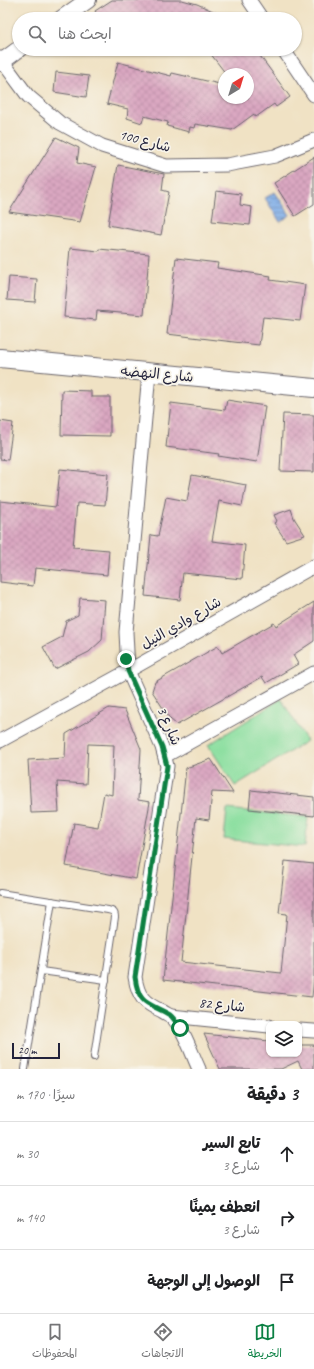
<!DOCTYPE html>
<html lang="ar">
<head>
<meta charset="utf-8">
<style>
	body { margin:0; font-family:Caveat,"Playpen Sans Arabic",sans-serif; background:#f6f6f6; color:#202124; direction:rtl }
	.controls { position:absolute; right:12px; bottom:12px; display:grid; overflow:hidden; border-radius:8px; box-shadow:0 1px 3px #0004 }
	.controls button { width:36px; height:36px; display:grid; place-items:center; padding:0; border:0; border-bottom:1px solid #e0e0e0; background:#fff; color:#202124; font:20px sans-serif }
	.compass { position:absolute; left:218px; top:68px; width:36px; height:36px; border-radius:50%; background:#fff; box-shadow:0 1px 3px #0004; rotate:38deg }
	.scale { position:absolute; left:12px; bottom:10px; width:48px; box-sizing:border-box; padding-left:4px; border:2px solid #22223b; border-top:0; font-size:11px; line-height:14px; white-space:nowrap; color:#22223b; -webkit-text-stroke:3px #f7f3e8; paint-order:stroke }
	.stop { position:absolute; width:12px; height:12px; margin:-9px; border:3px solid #0b8043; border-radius:50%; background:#fff }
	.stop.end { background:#0b8043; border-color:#fff; box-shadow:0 1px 4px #0008 }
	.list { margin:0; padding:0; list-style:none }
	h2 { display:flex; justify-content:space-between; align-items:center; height:52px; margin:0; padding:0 16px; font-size:17px }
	h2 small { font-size:13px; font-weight:400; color:#757577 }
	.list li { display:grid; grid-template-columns:26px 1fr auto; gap:12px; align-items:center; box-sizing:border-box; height:64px; padding:0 16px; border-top:1px solid #e0e0e0 }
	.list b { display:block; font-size:15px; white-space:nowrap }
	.list p { margin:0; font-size:13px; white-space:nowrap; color:#757577 }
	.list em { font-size:13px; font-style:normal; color:#757577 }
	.icon { flex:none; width:22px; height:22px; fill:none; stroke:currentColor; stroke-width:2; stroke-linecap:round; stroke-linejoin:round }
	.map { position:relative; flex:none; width:314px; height:1069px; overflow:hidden; direction:ltr }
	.search { position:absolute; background:#fff; box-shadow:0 1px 3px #0004; left:12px; right:12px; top:12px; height:44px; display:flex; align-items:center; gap:10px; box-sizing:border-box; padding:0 14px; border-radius:22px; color:#757577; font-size:15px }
	.sheet { height:244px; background:#fff }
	nav { display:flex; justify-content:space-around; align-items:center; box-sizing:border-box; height:56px; border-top:1px solid #e0e0e0; background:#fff; font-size:11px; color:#757577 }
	nav a { display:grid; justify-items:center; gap:2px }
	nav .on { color:#0b8043 }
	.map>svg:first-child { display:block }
	.grass { fill:#8cdfa0; stroke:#57806e }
	.water { fill:url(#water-rules); stroke:#506791 }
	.building { fill:url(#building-cross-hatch) }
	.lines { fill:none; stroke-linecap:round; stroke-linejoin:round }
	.service-casing { stroke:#6a656b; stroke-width:8 }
	.minor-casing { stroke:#6a656b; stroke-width:15 }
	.tertiary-casing { stroke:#6a656b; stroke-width:18 }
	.secondary-casing { stroke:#6a656b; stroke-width:20 }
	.service { stroke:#fff; stroke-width:6 }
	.minor { stroke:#fff; stroke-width:13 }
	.tertiary { stroke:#fff; stroke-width:16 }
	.secondary { stroke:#fff; stroke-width:18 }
	.route { stroke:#0b8043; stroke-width:5 }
	.labels { text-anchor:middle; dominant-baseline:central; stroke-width:3.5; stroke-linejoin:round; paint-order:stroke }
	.street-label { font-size:14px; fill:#22223b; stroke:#f7f3e8 }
</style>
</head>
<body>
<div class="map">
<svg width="314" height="1069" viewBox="0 0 314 1069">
	<defs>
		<pattern id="water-rules" width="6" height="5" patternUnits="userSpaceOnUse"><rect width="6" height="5" fill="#7eace7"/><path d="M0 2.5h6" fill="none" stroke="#678cbc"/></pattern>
		<pattern id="building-cross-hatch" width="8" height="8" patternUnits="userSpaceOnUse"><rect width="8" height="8" fill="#daa7c1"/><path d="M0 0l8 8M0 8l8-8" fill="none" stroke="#bb8fa7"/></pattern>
	</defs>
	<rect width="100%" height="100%" fill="#f7f3e8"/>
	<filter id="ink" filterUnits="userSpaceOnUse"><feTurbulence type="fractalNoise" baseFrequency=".025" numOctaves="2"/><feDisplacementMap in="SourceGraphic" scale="8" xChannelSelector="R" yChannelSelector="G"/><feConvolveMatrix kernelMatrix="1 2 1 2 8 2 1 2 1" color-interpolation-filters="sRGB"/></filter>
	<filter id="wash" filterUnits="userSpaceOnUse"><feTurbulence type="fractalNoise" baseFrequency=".012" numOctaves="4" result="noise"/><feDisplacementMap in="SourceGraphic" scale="16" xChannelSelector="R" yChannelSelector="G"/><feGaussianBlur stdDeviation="0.9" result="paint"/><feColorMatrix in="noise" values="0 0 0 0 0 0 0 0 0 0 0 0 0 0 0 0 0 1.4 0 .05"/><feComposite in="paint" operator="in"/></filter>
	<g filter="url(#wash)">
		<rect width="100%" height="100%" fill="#f0e2c4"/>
		<g class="grass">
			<polygon points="281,699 307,741 235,786 208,745"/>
			<polygon points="227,809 308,817 305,847 224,839"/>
		</g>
		<polygon class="water" points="275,192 290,215 280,222 265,198"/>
		<g id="blocks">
			<g class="building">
				<polygon points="112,0 182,0 197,4 231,19 100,19 95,11"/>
				<polygon points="207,49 255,49 290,97 276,107 274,104 256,117 254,114 232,130 195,124 194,128 190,127 189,132 167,126 168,122 144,116 142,123 127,118 128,109 107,104 118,62 171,76 172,73 224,85 224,98 248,98 248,74 226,74"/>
				<polygon points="56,72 89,76 86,97 54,92"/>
				<polygon points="56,137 79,148 77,163 96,167 80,222 9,212"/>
				<polygon points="314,157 314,204 295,216 274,183"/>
				<polygon points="118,165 164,174 162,190 169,192 161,235 108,225"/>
				<polygon points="216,191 241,194 240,205 252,207 250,225 212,221"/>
				<polygon points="70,248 99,251 99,249 149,254 144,315 97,311 96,320 64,317"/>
				<polygon points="176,258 218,263 217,268 271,276 270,280 305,285 300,321 263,317 259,345 167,334"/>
				<polygon points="9,277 37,279 35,302 7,300"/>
				<polygon points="62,390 91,391 91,397 110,397 110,436 61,435"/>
				<polygon points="227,400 265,406 257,462 218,456 219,454 166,447 171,403 225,410"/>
				<polygon points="283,414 314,415 314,472 280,471"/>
				<polygon points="0,421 13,423 8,460 0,459"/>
				<polygon points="60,469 108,474 105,505 77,503 73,547 109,550 107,575 35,568 33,586 0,582 0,501 56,507"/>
				<polygon points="192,475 246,485 242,506 219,501 212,541 245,545 242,579 183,573 180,600 145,596 151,535 158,536 166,497 187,501"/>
				<polygon points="291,509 294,518 305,535 286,541 274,523 277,521 274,515"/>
				<polygon points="80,598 105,600 102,640 89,652 55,669 43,647 62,637 66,621 78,615"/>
				<polygon points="314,602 314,641 293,655 298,664 266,683 262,677 177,725 170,719 152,691 155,682 218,646 222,653 274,623 276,626"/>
				<polygon points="109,708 125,710 141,749 138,800 150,802 136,879 66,866 74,823 98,827 104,793 112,795 114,745 88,744 86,784 57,782 59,812 31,813 28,760 65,758 66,734"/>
				<polygon points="211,759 233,793 212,792 209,820 196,818 181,962 281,973 287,914 279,913 285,861 314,864 314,976 312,997 163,980 186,768"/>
				<polygon points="251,790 314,797 314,816 249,809"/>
				<polygon points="204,1034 269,1041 269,1054 299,1054 299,1045 314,1045 314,1069 302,1069 298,1061 281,1069 220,1069"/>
			</g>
		</g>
	</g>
	<g filter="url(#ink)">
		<use href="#blocks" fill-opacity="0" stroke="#6a656b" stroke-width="1"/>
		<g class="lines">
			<g class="service-casing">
				<g id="service">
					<path d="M0,893L108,910C113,911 115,912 115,917L94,1057"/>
					<polyline points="41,971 106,980"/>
					<polyline points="25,1069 52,901"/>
				</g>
			</g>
			<g class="minor-casing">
				<g id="minor">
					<polyline points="249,0 262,19"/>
					<polyline points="283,49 314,95"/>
					<polyline points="0,58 28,96 60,123 102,146 166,166 227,165 275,156 314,140"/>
					<path d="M149,373L126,632L128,671L162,747L167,766L135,977C138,997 144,1003 162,1011C165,1013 169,1015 172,1017C185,1031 191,1052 199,1069"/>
					<polyline points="0,741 128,671 314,566"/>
					<polyline points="165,756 314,673"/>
					<polyline points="171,1016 269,1026"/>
					<polyline points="299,1030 314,1031"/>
				</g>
			</g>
			<g class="tertiary-casing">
				<g id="tertiary">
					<polyline points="61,19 88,0"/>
					<polyline points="0,63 19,49"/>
				</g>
			</g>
			<g class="secondary-casing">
				<polyline id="secondary" points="0,358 314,388"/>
			</g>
			<use href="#service" class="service"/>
			<use href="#minor" class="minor"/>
			<use href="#tertiary" class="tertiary"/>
			<use href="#secondary" class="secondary"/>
		</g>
	</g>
	<g class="lines" filter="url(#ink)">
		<path class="route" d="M126,659L128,671L162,747L167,766L135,977C139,1007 149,1002 170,1015C174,1018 177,1024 180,1028"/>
	</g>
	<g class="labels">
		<g class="street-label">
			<text transform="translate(145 141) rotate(15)">شارع 100</text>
			<text transform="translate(157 374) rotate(5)">شارع النهضه</text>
			<text transform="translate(181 623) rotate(-30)">شارع وادي النيل</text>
			<text transform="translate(169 726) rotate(67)">شارع 3</text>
			<text transform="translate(222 1005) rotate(6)">شارع 82</text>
		</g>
	</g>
</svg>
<div class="controls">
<button><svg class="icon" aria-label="layers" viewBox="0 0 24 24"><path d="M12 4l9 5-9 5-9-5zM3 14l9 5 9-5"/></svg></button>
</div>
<svg class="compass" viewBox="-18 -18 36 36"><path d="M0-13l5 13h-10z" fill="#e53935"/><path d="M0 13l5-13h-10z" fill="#757577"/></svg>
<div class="scale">20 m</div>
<div class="stop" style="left:180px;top:1028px"></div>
<div class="stop end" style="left:126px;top:659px"></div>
<div class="search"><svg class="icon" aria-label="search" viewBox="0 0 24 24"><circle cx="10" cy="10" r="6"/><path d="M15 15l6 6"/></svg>ابحث هنا</div>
</div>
<section class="sheet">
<h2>3 دقيقة<small>سيرًا · 170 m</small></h2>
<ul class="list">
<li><svg class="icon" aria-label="ahead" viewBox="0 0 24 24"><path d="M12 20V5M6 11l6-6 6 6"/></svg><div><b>تابع السير</b><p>شارع 3</p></div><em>30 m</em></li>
<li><svg class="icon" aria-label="right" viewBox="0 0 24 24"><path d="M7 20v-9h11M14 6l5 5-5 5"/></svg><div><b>انعطف يمينًا</b><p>شارع 3</p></div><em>140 m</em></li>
<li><svg class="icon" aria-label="arrive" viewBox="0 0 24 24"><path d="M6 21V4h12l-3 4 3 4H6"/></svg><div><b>الوصول إلى الوجهة</b></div></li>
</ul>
</section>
<nav>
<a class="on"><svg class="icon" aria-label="map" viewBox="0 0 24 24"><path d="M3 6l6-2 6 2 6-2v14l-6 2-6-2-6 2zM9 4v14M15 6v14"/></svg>الخريطة</a>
<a><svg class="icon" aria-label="directions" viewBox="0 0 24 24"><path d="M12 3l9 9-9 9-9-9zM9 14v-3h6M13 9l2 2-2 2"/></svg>الاتجاهات</a>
<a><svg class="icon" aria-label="saved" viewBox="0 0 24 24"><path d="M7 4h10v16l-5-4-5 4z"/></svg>المحفوظات</a>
</nav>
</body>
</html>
